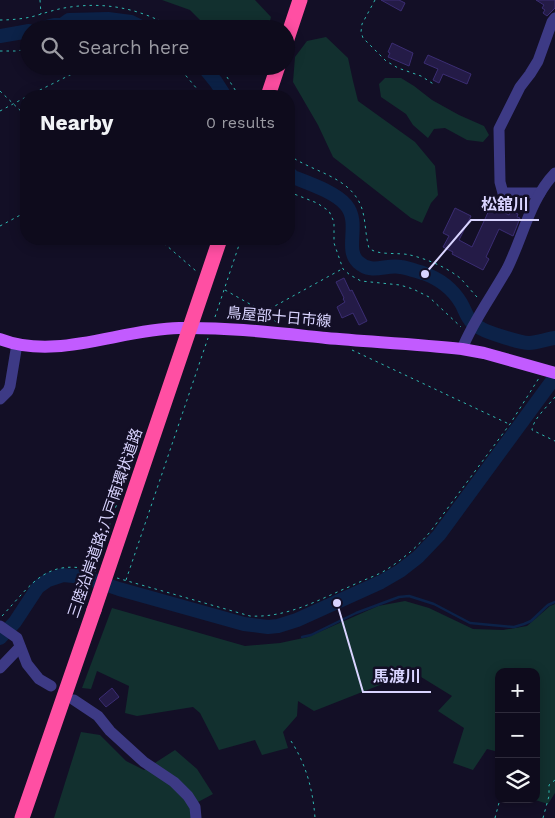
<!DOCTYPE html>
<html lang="en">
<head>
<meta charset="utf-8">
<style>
	body { margin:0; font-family:"Work Sans","Noto Sans JP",sans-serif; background:#171425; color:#f1f3f6 }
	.controls { position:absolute; right:15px; bottom:15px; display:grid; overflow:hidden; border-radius:10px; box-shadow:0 2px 12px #0003 }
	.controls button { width:45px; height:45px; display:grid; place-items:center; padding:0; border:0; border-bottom:1px solid #2e2b3b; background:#0e0b1c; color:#f1f3f6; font:25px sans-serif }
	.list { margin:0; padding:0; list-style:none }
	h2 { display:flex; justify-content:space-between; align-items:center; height:65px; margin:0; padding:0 20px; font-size:21px }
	h2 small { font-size:16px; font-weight:400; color:#9b9ba3 }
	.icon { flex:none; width:28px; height:28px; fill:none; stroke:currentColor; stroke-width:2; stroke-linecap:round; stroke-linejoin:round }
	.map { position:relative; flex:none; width:555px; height:818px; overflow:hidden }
	.search { position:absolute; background:#0e0b1c; box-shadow:0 2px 12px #0003; left:20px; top:20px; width:275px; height:55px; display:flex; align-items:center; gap:12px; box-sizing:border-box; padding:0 18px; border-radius:28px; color:#9b9ba3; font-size:19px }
	.panel { position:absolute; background:#0e0b1c; box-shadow:0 2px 12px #0003; left:20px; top:90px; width:275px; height:155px; border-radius:20px }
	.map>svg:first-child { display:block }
	.green { fill:#12302f }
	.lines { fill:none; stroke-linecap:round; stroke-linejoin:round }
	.stream { stroke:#0c2248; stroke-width:2.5 }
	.river { stroke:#0c2248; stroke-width:14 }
	.building { fill:#241b47; stroke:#3b2d73 }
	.path { stroke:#2fb8b0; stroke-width:1; stroke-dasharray:2.5 4; stroke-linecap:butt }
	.minor { stroke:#3d3a85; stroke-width:11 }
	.major { stroke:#c25bff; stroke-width:12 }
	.highway { stroke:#ff4fa3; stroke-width:15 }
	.highway-bridge { stroke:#ff4fa3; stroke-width:15 }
	.labels { text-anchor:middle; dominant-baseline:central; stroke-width:5; stroke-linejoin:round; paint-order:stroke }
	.street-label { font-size:15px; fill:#d9d4ff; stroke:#130f26 }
	.leader { fill:none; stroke:#d9d4ff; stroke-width:2 }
	.callout-dot { fill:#d9d4ff; stroke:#130f26; stroke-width:2 }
	.callout-label { font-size:16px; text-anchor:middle; font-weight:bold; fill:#d9d4ff; stroke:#130f26; stroke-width:5; stroke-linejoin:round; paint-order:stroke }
</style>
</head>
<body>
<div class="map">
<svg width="555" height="818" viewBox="0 0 555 818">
	<rect width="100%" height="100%" fill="#130f26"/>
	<g class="green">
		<polygon points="162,0 255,0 271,17 268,29 209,29 190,10"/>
		<polygon points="326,37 348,58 353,81 358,101 415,142 435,166 438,195 431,203 422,223 411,218 333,157 318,125 293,82 295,57 307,41"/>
		<polygon points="385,78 401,78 414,86 432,100 459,115 484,126 489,135 483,142 467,140 445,128 434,129 428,138 413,125 406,114 381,97 379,84"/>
		<polygon points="405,601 429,608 473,629 503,630 527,626 550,606 555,604 555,793 548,804 532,799 536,799 536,672 499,672 499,752 487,749 473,770 453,763 464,728 438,711 452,696 413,672 314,711 298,701 297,716 283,732 288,748 262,755 255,740 219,750 200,713 193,707 137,716 125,713 129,686 97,671 91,689 82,688 112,608 245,646 280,643 308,637 378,606"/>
		<polygon points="81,732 100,735 126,761 144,770 175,750 197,769 213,794 198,802 197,818 54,818"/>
	</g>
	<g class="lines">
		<polyline class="stream" points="302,637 311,635 356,613 399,597 409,596 434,604 470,623 514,627 524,624 531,621 548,605 555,602"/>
		<g class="river">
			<polyline points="39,29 54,25 62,25 69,20 108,19 131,22 145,29"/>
			<polyline points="0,36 29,31"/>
			<polyline points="203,66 216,82 225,96"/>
			<path d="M289,173L293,177C308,183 335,192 346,205C361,223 344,249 358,262C372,275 385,264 401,267C408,268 416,271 423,273C440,279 452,288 461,303C464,308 466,315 470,320C472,323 478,327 482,329C489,333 521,343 529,343C537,343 547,339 555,338"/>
			<polyline points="0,638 15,622 38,587 48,580 63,575 84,577 119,589 244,624 268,627 278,626 297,620 381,582 400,571 418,557 439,535 555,377"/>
		</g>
	</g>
	<g class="building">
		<polygon points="381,0 399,0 405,3 401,11"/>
		<polygon points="536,0 555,0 555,8 547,16 543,13 545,10 542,8 544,5"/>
		<polygon points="392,43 413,53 409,66 388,57 390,53 388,52"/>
		<polygon points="428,55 471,74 467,84 443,74 439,83 433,80 438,69 424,63"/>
		<polygon points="491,206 509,215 511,211 518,214 517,217 520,218 513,236 499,229 486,257 489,259 483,270 452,254 453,252 443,247 449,236 443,233 455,208 471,216 459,240 472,247"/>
		<polygon points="344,278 350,291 352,290 367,321 359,325 353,313 342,318 337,307 345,302 343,299 344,298 336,282"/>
		<polygon points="112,688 119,697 106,707 99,699"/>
	</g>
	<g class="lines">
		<g class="path">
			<polyline points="40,0 41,14"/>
			<polyline points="375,0 362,24 361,32 363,38 386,61 398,68 421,76 435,85"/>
			<path d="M0,20C10,20 21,19 31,17C42,14 53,10 64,8C104,1 140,8 175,29"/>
			<polyline points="0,51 16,51 29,49"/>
			<polyline points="177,66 182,71 203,96"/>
			<polyline points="220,66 239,96"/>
			<polyline points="0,91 26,116"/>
			<polyline points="28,96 88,66"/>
			<polyline points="0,111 26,97"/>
			<path d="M289,155C312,172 349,176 361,206C366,219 365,235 369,248C378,256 398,252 410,255C427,259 446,267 460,278C466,284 472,292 478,298"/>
			<polyline points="289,192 317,203 329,211 334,222 334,243 343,269 350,275 361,281 400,285 413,289 429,297 461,327"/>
			<polyline points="0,226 26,212"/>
			<polyline points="159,239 196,271"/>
			<polyline points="225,290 264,312 276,322"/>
			<polyline points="264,312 342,269"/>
			<polyline points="215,317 241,239"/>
			<polyline points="352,350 509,424"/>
			<path d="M555,397C548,406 533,419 532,430L555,441"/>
			<polyline points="94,569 134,455"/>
			<path d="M117,578L250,616C287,618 318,600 351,586C363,580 376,576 386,570C403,559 417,547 430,532L510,424L539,378"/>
			<polyline points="126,580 208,338"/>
			<path d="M2,616C32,584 46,557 96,571"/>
			<path d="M291,741C306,764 313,790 315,818"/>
			<polyline points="495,818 500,799"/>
			<polyline points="543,818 549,796 549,785 555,780"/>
		</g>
		<g class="minor">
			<polyline points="540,193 503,193 500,182 499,129 520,87 530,74 538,61 552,22 555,18"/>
			<path d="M462,349C473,321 492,296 507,269C523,237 530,199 555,173"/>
			<polyline points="0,399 8,391 10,386 17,344"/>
			<polyline points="0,626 17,638 27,664 39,679 51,686"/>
			<polyline points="0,668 20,647"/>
			<polyline points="74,700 98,716 110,731 144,762 174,782 188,796 195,807 196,818"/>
		</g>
		<path class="major" d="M0,339C57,361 120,329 179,328C228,327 277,333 326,338C371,342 417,344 462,349L484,353L555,373"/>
		<g class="highway">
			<polyline points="286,42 300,0"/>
			<polyline points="268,96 278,66"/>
			<polyline points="22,818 94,610"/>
		</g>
		<polyline class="highway-bridge" points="94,610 220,239"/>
	</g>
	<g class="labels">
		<g class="street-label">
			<text transform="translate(279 317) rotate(5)">鳥屋部十日市線</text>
			<text transform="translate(105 523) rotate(-71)">三陸沿岸道路;八戸南環状道路</text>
		</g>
	</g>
	<path class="leader" d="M425 274L471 220H539M337 603L363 692H431"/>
	<g class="callout-dot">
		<circle cx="425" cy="274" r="5"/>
		<circle cx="337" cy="603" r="5"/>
	</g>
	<g class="callout-label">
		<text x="505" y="210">松舘川</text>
		<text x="397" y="682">馬渡川</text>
	</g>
</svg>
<div class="controls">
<button>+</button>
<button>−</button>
<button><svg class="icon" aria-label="layers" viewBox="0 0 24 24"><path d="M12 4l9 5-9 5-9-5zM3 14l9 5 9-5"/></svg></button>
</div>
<div class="search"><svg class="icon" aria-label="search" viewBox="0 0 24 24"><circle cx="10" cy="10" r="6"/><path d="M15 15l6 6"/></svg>Search here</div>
<section class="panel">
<h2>Nearby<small>0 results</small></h2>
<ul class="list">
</ul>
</section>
</div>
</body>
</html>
